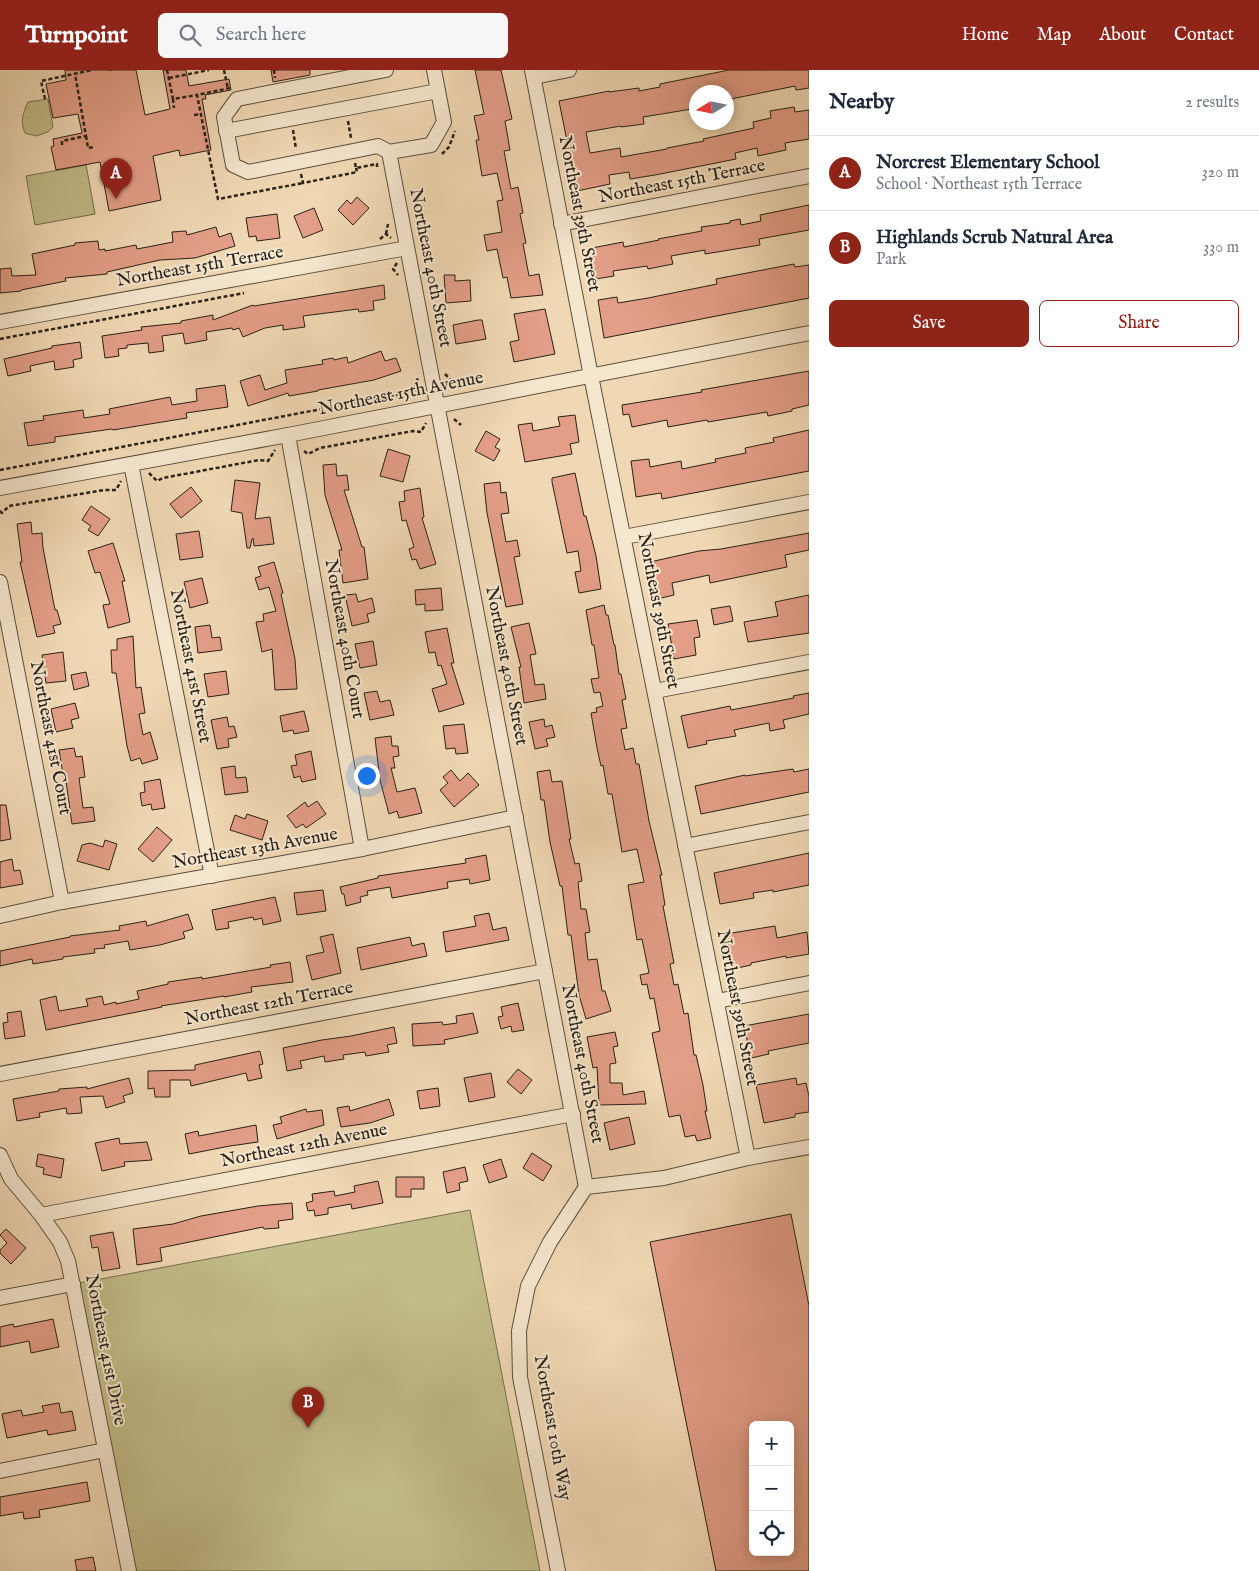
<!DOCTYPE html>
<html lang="en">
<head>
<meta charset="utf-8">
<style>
	body { margin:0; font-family:"IM FELL English",serif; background:#f6f6f7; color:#1f2937 }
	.controls { position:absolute; right:15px; bottom:15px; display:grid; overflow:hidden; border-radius:8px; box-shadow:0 2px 12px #0003 }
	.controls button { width:45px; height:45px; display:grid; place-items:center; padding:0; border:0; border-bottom:1px solid #e0e1e3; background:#fff; color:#1f2937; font:25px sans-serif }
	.compass { position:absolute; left:689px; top:15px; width:45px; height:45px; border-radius:50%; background:#fff; box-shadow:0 2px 12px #0003; rotate:260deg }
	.you { position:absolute; left:366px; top:705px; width:18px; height:18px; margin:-12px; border:4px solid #fff; border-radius:50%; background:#1a73e8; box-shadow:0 0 0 8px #1a73e833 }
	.badge { display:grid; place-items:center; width:32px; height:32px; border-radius:50%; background:#8f2418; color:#fff; font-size:16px; font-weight:700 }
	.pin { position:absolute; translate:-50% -41px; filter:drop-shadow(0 1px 2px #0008) }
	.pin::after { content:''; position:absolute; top:26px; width:18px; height:15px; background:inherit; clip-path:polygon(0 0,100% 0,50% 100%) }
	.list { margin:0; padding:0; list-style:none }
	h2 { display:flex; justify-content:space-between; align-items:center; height:65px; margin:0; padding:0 20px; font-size:21px }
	h2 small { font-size:16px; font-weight:400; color:#747a83 }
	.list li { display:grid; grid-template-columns:32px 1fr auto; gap:15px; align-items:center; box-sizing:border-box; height:75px; padding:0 20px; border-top:1px solid #e0e1e3 }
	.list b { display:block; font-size:19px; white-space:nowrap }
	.list p { margin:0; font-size:16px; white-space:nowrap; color:#747a83 }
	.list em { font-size:16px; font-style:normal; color:#747a83 }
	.actions { display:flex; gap:10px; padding:15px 20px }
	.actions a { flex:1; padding:11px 0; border:1px solid #8f2418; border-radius:8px; text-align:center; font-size:18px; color:#8f2418 }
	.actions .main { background:#8f2418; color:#fff }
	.icon { flex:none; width:28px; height:28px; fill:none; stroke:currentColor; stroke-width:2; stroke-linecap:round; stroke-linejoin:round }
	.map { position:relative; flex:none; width:809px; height:1501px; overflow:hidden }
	header { display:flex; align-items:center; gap:30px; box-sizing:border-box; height:70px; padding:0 25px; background:#8f2418; color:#fff }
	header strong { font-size:24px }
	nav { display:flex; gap:28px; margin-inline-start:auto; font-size:18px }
	.search { width:350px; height:45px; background:#f6f6f7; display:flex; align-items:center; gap:12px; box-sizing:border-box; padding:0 18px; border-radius:8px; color:#747a83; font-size:19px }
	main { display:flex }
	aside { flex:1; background:#fff }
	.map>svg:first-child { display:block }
	.green { fill:#c1bc88; stroke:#756e50 }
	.building { fill:#e39e87; stroke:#292117; fill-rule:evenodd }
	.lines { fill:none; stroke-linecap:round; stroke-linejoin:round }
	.minor-casing { stroke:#5b4f3e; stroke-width:16 }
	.path { stroke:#292117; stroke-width:2.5; stroke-dasharray:4 2.5; stroke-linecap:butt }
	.minor { stroke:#f5e6ce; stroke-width:14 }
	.labels { text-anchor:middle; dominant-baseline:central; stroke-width:4; stroke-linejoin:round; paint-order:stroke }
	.street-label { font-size:18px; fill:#292117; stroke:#f5e6ce }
</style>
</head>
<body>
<header>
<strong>Turnpoint</strong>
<div class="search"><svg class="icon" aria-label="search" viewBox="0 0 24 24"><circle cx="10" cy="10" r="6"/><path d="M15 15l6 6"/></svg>Search here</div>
<nav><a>Home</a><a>Map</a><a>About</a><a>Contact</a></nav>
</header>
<main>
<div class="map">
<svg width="809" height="1501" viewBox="0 0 809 1501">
	<rect width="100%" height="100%" fill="#f0d8b4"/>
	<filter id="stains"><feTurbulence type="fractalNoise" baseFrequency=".004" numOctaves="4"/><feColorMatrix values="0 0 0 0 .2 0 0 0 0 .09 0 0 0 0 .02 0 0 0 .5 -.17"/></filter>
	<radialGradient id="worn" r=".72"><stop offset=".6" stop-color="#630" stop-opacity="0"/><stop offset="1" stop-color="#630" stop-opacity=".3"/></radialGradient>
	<g class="green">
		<path d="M48,29L53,57L48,62L36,66L25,63C20,53 23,42 28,32Z"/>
		<polygon points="86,95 95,144 35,155 26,106"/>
		<polygon points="470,1140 540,1501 132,1501 74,1214"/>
	</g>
	<g class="building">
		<polygon points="65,0 136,0 145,45 170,39 163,0 186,0 189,16 229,9 231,20 205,25 206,29 202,29 211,80 180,86 179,80 153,86 161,130 109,141 100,92 56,100 51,77 54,76 53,69 82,63 78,44 53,48 46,14 66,10"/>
		<polygon points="271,0 310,0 310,5 273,12"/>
		<polygon points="475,0 501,0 512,49 505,51 510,80 504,81 511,119 518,117 523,143 520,144 526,173 523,174 529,206 539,204 543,225 511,228 507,207 503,208 497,179 487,181 484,165 502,162 497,131 503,130 497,103 482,106 476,70 479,70 474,46 484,44"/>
		<polygon points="729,0 809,0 809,18 796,20 795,16 726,30 726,22 696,22 696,31 691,32 692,39 643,47 644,54 621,57 621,56 586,62 590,83 620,78 621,87 667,79 667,78 704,71 703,69 754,58 753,52 771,48 770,41 794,37 795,42 809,40 809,69 785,73 786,80 758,86 757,78 735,83 736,89 655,105 630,109 629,102 609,105 610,114 577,121 559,31 609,21 609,22 639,18 639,21 660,17 660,14"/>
		<polygon points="357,127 369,138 353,155 338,140 347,130 351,134"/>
		<polygon points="809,135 809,160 759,169 760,175 705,184 705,180 671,186 673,194 648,199 647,196 613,201 614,206 596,209 592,187 594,187 592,178 623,172 624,177 659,170 658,169 702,161 701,157 730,153 730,151 740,149 741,155 761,151 760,145"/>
		<polygon points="314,138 323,160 303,168 294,146"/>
		<polygon points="277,144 280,168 257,171 256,166 249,167 246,148"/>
		<polygon points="216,157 219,167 231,163 235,176 195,188 160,190 107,202 107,204 65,208 66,211 21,220 21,221 0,223 0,199 11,198 12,206 36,205 32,184 75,175 75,173 98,171 99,180 105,179 105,181 136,175 137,179 173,172 172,162 186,161 187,165"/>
		<polygon points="794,194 795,197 809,195 809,228 604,268 598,230 617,227 618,233 648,228 717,214 716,209"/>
		<polygon points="444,205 455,205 455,211 470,210 471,231 446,233"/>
		<polygon points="384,215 385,229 373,231 374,240 359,242 358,239 303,246 305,257 283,260 283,255 265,258 243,267 239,258 233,260 232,258 206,262 207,270 185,274 183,263 162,266 164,281 149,283 148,273 127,275 127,278 118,279 119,286 105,288 102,266 142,260 141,257 181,253 181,251 213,245 213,250 253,235 254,236"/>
		<polygon points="545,239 555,284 514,292 510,272 519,270 514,244"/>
		<polygon points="478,250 482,250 486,269 456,274 453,255"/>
		<polygon points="80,272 82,288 73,290 74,297 55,300 54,291 30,296 31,301 8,306 4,289 52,278 52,276"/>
		<polygon points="381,281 385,291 396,288 401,301 374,310 318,320 318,321 289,326 288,323 248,336 240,311 260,305 265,320 287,313 285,300 323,294 322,290 333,288 334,290 347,287 348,293"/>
		<polygon points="809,301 809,335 792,339 792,341 768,346 767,342 708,352 707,350 668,357 667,350 632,357 629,344 623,345 622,335 702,322 701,320"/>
		<polygon points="225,315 228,337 186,343 187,348 113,360 112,359 55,367 55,372 28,376 24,353 44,350 43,346 83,340 84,348 110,344 109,339 170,327 172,335 197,331 196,319"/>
		<polygon points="575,345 579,372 570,374 572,384 525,392 518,355 532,353 533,361 560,356 558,347"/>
		<polygon points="809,360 809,401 662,429 661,423 636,427 631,391 649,389 650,397 681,391 682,399 716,392 715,389 746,383 745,378 774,372 773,368"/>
		<polygon points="486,361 500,369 495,377 500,380 494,391 475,381"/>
		<polygon points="388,379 410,386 403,412 380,406"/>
		<polygon points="336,394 337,406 347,405 349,420 344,420 362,477 364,477 368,509 343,513 339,480 342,480 325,425 323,395"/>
		<polygon points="575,403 584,446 586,446 596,486 601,519 579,523 575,502 581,501 578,481 567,483 552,412 552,408"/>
		<polygon points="235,410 260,413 255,449 270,447 274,474 254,476 253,468 252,469 250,478 247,478 242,443 231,441"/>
		<polygon points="500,412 501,423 506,422 509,443 501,444 506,472 517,470 520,486 514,487 523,534 506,537 487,443 484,414"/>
		<polygon points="191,417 202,431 181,448 170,434"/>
		<polygon points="420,418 424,447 422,448 436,494 420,499 416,489 412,490 409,479 414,477 406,450 402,451 399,432 405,431 404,421"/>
		<polygon points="91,436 110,449 98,466 88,460 91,456 82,450"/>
		<polygon points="31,452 32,464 42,463 43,478 55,540 57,540 61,554 53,556 55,563 37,567 20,492 22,492 17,454"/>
		<polygon points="199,461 203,487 180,490 176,464"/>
		<polygon points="809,463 809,480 785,485 787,497 710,513 709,505 672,513 674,525 657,529 650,492 699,481 721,479"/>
		<polygon points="113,473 125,511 122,511 130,552 108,558 103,535 110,534 100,502 95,503 88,481"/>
		<polygon points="274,492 283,523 281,524 295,589 297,619 275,620 272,579 262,582 256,552 264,551 263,544 276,541 269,517 259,520 255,508 261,506 258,497"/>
		<polygon points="202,508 208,533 190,538 184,512"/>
		<polygon points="441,518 443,540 425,541 425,534 416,535 415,520"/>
		<polygon points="356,524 358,532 372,528 375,542 367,544 369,552 352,556 345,525"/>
		<polygon points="809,525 809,563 748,572 744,552 778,546 775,532"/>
		<polygon points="604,535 606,545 608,545 614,575 615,575 619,604 621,604 626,629 622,630 627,658 621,659 625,680 633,678 636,694 639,694 649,751 662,805 660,805 665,835 663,836 674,893 670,894 674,915 678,914 684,944 688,943 694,985 696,985 703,1015 707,1041 705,1041 711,1068 697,1071 695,1065 685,1067 680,1045 669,1047 652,963 660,961 654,928 650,929 647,914 642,915 640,905 649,903 642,869 637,870 628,815 644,812 637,779 622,782 612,724 608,724 603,695 601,696 597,678 591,643 597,642 596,638 603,636 600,622 594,623 591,609 599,608 594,575 592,575 586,540"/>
		<polygon points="730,536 733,551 714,555 711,539"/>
		<polygon points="697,550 700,567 694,568 696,585 674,589 668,554"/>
		<polygon points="529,553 536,584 530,585 535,615 544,614 546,629 524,633 519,597 521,597 511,557"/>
		<polygon points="210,555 212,568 220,567 222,580 198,583 195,557"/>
		<polygon points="447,558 454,593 451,593 464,634 439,642 432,619 447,614 441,595 438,596 435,582 429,583 425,562"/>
		<polygon points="133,566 136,618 141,617 145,643 139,644 143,665 150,662 158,689 142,694 140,688 131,691 127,676 116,603 112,603 111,580 117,580 117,569"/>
		<polygon points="373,571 377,595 360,598 355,574"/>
		<polygon points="63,582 66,611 46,613 42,585"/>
		<polygon points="226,601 229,624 208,627 204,604"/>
		<polygon points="86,602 89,616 74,620 71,605"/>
		<polygon points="377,621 380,632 390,630 394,645 370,650 364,623"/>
		<polygon points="809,623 809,644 783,650 785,658 770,661 769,653 734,660 736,666 706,671 707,674 688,678 681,646 730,636 731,640 794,628 793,626"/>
		<polygon points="75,633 79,648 71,650 73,658 56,662 51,639"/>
		<polygon points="304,641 309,661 294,664 293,660 283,662 280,646"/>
		<polygon points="227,647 229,657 234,656 237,667 228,669 229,677 217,679 211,650"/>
		<polygon points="544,649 545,657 552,655 555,667 546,669 548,676 535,679 529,652"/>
		<polygon points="464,654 468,683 456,684 455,678 446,679 443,656"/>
		<polygon points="391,666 392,676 398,676 399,686 393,687 395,698 391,698 397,722 415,718 422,743 399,748 397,741 389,744 380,710 375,668"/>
		<polygon points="74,678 76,687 82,686 85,707 79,708 83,738 93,737 95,751 72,754 66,711 64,711 59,680"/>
		<polygon points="311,681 316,709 302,712 300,706 294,708 291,696 297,695 295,685"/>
		<polygon points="235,696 236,708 246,707 248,722 225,725 221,698"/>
		<polygon points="793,699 794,702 809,699 809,722 701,744 695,716 745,705 745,706"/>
		<polygon points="451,700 460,711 468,703 479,715 454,737 440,720 448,713 443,707"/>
		<polygon points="550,700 552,712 562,711 571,769 569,769 575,794 579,793 582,811 578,812 581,839 586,839 590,862 585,863 588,890 597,889 602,921 605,921 611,941 586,949 579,925 571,865 568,865 562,816 560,816 550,772 544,730 541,730 537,702"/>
		<polygon points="160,709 165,738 152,740 151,734 142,736 140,723 145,722 144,712"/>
		<polygon points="317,731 326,744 306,758 303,754 296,758 287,746 305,732 308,737"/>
		<polygon points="0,735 6,735 11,769 0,771"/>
		<polygon points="247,744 268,751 262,770 230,760 235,745 245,749"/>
		<polygon points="157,757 172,770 153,792 138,779"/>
		<polygon points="105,770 117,774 109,800 77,791 82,775 90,773 103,777"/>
		<polygon points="809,783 809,815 773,822 773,820 753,823 754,828 720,834 714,803"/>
		<polygon points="486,785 490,810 470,814 469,809 447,812 448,818 392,828 390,817 367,821 368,825 360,827 361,832 346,836 344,824 342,824 340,817 378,808 378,806 466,793 465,789"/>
		<polygon points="12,789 14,801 20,800 23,814 0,818 0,792"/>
		<polygon points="323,820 326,841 297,845 294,823"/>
		<polygon points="275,827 281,851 263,855 262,848 254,850 253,847 228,852 229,858 216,860 212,840"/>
		<polygon points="489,843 493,860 506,857 509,870 446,882 443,862 476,856 474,846"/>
		<polygon points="188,844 193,859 183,862 185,868 160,875 130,880 128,871 104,875 105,878 94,879 95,883 63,887 63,889 33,894 32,889 0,896 0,881 70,867 70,866 120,860 119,856 146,851 147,856"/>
		<polygon points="775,856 777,868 807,862 809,884 786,888 786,886 751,893 751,895 733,899 726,864"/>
		<polygon points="333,864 341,903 312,910 306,886 324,882 320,867"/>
		<polygon points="410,867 412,876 424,873 427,886 361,900 357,878"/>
		<polygon points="290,892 293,912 251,917 252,922 224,927 224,926 161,936 162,937 46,960 40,930 56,926 59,941 88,936 86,929 102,926 104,935 116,932 116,934 139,929 137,921 168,914 168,912 202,907 202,909 271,897 270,895"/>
		<polygon points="518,933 524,960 512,962 511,956 501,959 498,947 503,946 501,937"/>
		<polygon points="21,941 25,966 5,969 3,953 8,952 7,943"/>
		<polygon points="473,943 478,963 444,970 445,974 413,976 412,954 442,952 443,955 457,953 456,946"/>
		<polygon points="809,944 809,973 768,981 769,984 751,988 744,956"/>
		<polygon points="394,957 397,973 387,975 389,982 366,986 365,982 343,985 344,989 325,992 324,986 300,991 302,998 287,1001 283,978 322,970 351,966"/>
		<polygon points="615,962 618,976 613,977 616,993 610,994 610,1013 622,1013 623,1025 644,1021 646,1034 599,1035 597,997 593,998 587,967"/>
		<polygon points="260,981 263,994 259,995 262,1008 248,1011 246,1003 191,1016 190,1010 170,1010 170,1027 155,1027 154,1018 148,1019 148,1001 195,1000 195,995"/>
		<polygon points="518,999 532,1010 521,1024 507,1012"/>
		<polygon points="491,1003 495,1027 469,1032 464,1008"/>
		<polygon points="129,1008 133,1023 123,1026 125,1032 106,1038 103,1026 80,1027 82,1043 67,1044 66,1038 39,1043 40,1047 17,1051 13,1029 59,1021 59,1019 87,1017 87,1019"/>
		<polygon points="796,1008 797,1015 806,1013 809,1026 809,1042 795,1044 795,1047 764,1053 756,1015"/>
		<polygon points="438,1018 440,1036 420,1039 417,1021"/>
		<polygon points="389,1029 394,1045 370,1053 341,1057 337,1038 349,1036 350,1041"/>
		<polygon points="306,1039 307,1042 322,1040 324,1055 277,1069 273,1055 282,1053 280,1047"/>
		<polygon points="629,1047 635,1074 610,1080 604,1053"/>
		<polygon points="256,1055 258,1072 230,1076 189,1084 185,1064 198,1061 199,1066"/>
		<polygon points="119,1068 120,1074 147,1072 152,1090 124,1092 125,1096 102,1101 95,1073"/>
		<polygon points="532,1083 552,1096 543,1111 523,1098"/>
		<polygon points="38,1084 64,1089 61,1108 43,1104 44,1098 36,1096"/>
		<polygon points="501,1089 507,1107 489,1113 483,1095"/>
		<polygon points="465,1097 468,1111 459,1113 460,1120 447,1123 443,1102"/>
		<polygon points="396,1107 424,1107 424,1119 411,1119 411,1127 396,1127"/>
		<polygon points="378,1111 383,1133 352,1139 351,1134 328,1138 328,1144 315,1146 314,1140 308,1141 306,1133 313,1131 312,1124 334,1121 335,1126 355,1122 354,1116"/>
		<polygon points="292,1133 293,1149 278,1151 279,1158 264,1159 263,1157 160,1178 162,1191 137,1195 133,1159 173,1154 201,1146 258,1136"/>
		<path d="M791,1144L809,1236V1501H716L650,1172ZM753,1355H790V1482H753Z"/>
		<polygon points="6,1159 26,1178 11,1194 0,1183 0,1180 7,1173 0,1165"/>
		<polygon points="113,1162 120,1198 102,1201 98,1177 92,1178 90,1166"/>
		<polygon points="53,1249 59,1277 31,1283 29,1271 0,1277 0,1257 13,1254 14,1257"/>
		<polygon points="59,1333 61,1343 72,1341 76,1360 48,1365 47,1360 7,1368 2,1344 21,1340 23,1346 44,1342 42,1336"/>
		<polygon points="87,1412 90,1431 39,1440 40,1447 24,1449 23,1442 0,1446 0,1427"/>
		<polygon points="93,1487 96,1501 77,1501 75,1490"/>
	</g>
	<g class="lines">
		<g class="minor-casing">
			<g id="minor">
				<polyline points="386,0 237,29 224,47 233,95 248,102 378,76 389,82 431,75 444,52 434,0"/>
				<polyline points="532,0 591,306 748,1088"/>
				<polyline points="534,7 569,0"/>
				<polyline points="226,61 438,21"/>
				<polyline points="389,82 586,1117"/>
				<polyline points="561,154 809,106"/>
				<polyline points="0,252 407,178"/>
				<polyline points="288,365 362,779"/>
				<polyline points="131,394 212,806"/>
				<polyline points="0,418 288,365 809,263"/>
				<polyline points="624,467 809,432"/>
				<polyline points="0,512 62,832"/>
				<polyline points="655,621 809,592"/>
				<polyline points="685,776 809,752"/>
				<polyline points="0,846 62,832 362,779 516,747"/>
				<polyline points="717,931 809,913"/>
				<polyline points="0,1004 545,901"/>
				<polyline points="0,1085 11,1109 41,1145 60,1172 68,1191 129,1501"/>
				<polyline points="586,1117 664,1108 748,1088 809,1077"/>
				<polyline points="41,1145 573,1044"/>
				<polyline points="0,1228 73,1214"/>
				<polyline points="0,1401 105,1380"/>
				<polyline points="558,1501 520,1307 519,1261 528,1216 550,1172 586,1117"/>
			</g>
		</g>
		<g class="path">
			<polyline points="110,0 110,1"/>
			<polyline points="167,0 173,29 197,25"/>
			<polyline points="224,0 228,19"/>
			<polyline points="274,0 275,8"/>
			<polyline points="169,8 209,0"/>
			<polyline points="230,18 197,25 218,129 303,113"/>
			<polyline points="45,29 41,11 92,0"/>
			<polyline points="173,29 174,38"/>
			<polyline points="194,45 201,44"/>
			<polyline points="348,51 351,68"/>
			<polyline points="293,60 296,79"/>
			<polyline points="86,66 88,78 94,77"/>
			<polyline points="62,75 62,71 86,66 75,4"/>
			<polyline points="442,84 449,77 455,61"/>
			<polyline points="355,93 356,98 377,94 377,97"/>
			<polyline points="301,104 303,113 357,102 356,98"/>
			<polyline points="386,164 388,154"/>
			<polyline points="380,169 386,164 391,168"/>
			<polyline points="397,193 393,199 398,205"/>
			<polyline points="0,269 244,223"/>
			<polyline points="445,304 451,310 448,317"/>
			<polyline points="414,318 422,326"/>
			<polyline points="454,349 461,355"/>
			<polyline points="304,381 308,384 320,378 413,361 421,362 426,353"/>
			<polyline points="0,400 406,323 414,318 418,308"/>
			<polyline points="149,403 157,411 163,408 259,390 268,391 275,380"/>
			<polyline points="0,441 2,443 9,436 104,420 116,420 121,411"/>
		</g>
		<use href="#minor" class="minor"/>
	</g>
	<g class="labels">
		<g class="street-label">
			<text transform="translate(682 112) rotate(-11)">Northeast 15th Terrace</text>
			<text transform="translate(579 144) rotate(79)">Northeast 39th Street</text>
			<text transform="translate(200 197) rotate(-10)">Northeast 15th Terrace</text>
			<text transform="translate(430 198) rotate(79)">Northeast 40th Street</text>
			<text transform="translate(401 324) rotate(-11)">Northeast 15th Avenue</text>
			<text transform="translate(658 541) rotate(79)">Northeast 39th Street</text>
			<text transform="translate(344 569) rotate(80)">Northeast 40th Court</text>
			<text transform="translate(190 596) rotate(79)">Northeast 41st Street</text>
			<text transform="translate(506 596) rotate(79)">Northeast 40th Street</text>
			<text transform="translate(50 668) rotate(79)">Northeast 41st Court</text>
			<text transform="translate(255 779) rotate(-10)">Northeast 13th Avenue</text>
			<text transform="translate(269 934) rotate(-11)">Northeast 12th Terrace</text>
			<text transform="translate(737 938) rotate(79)">Northeast 39th Street</text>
			<text transform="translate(582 994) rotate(79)">Northeast 40th Street</text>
			<text transform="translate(304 1076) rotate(-11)">Northeast 12th Avenue</text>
			<text transform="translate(105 1280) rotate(79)">Northeast 41st Drive</text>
			<text transform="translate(552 1358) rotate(80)">Northeast 10th Way</text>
		</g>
	</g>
	<rect width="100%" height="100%" filter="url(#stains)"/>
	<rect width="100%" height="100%" fill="url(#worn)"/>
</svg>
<div class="controls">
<button>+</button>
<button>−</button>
<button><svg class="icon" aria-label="locate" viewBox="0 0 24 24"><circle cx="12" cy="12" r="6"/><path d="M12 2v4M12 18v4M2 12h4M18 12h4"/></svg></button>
</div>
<svg class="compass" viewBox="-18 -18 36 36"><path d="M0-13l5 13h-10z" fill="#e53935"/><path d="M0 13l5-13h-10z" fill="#747a83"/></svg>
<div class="you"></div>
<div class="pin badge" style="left:116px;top:129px">A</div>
<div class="pin badge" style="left:308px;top:1358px">B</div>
</div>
<aside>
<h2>Nearby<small>2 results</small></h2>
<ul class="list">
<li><span class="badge">A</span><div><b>Norcrest Elementary School</b><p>School · Northeast 15th Terrace</p></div><em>320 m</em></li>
<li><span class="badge">B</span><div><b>Highlands Scrub Natural Area</b><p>Park</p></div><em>330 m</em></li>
</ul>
<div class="actions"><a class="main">Save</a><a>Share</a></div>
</aside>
</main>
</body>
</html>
